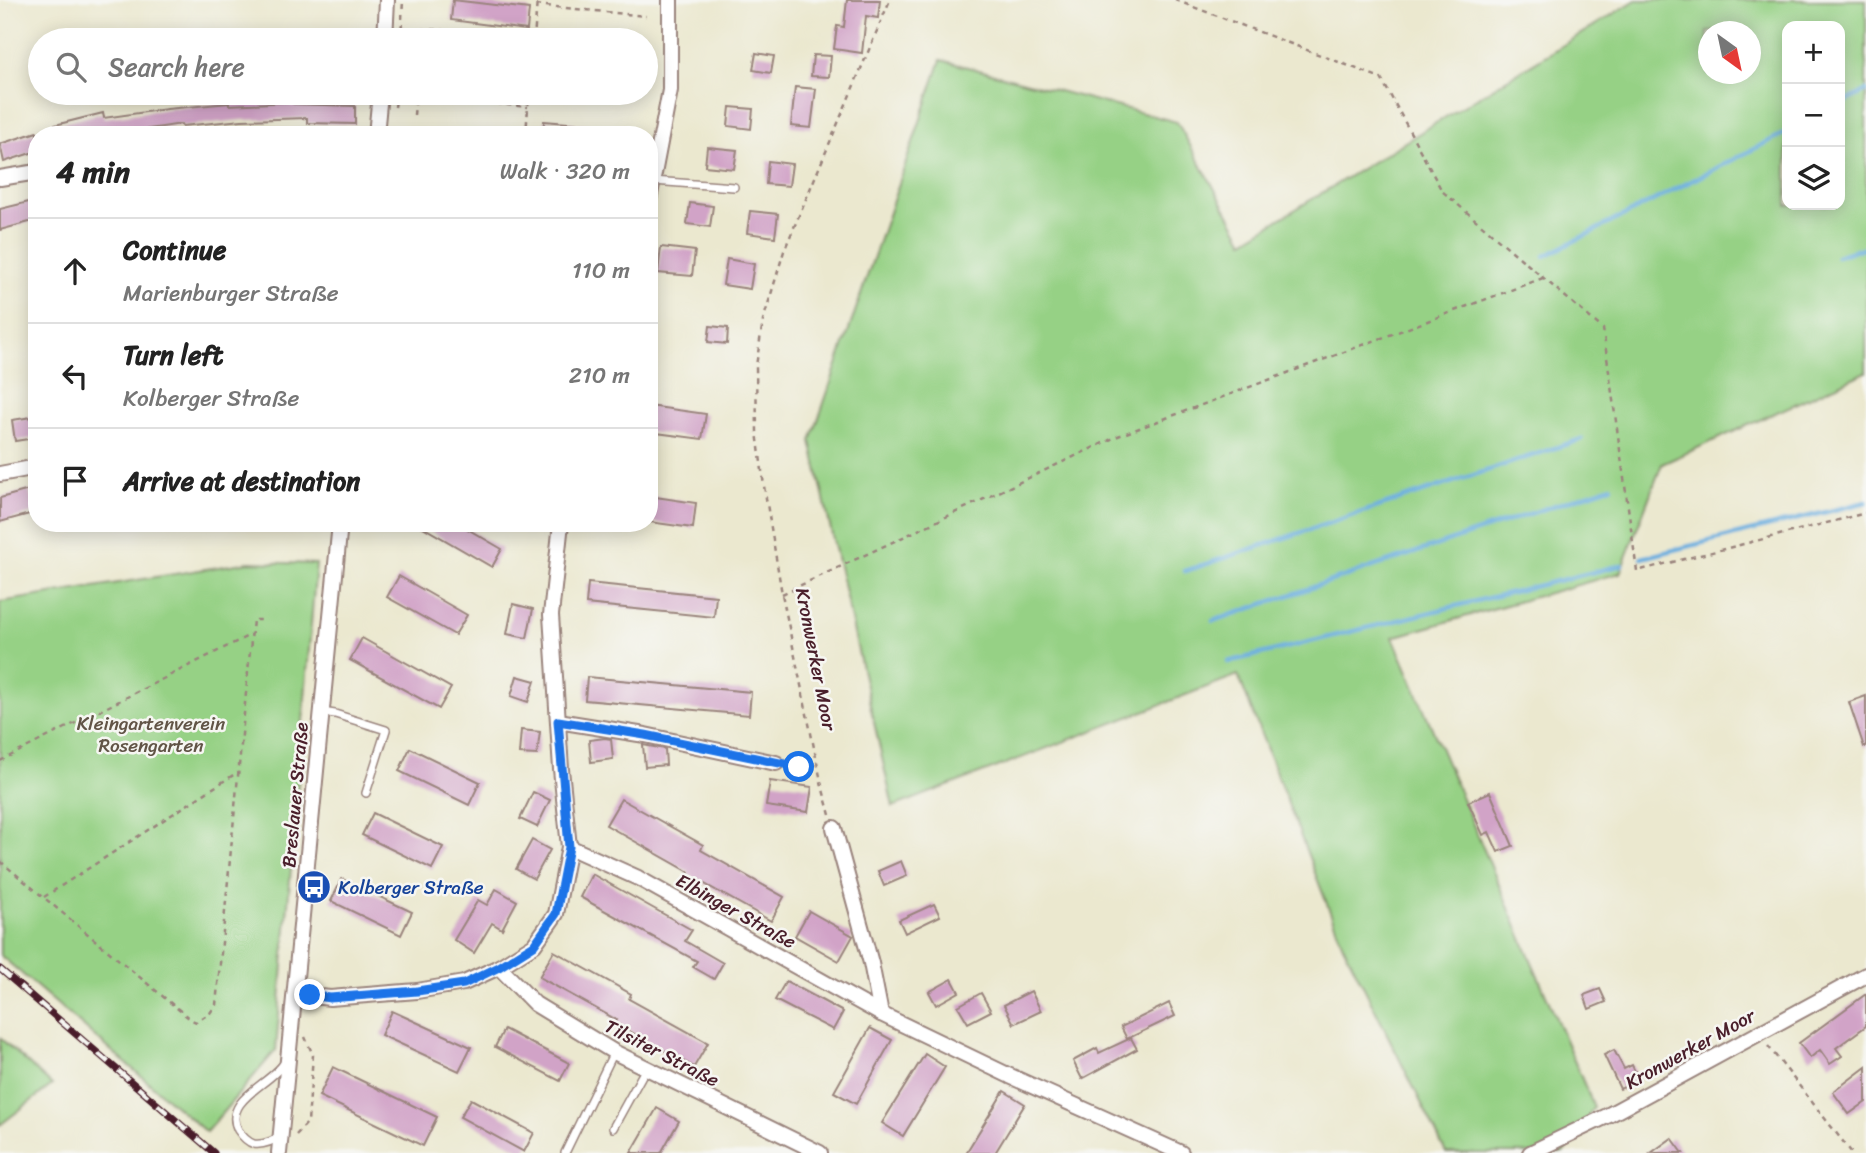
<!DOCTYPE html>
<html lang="en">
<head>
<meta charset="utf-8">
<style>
	body { margin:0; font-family:Sriracha,sans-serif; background:#f2f2f2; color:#222 }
	.controls { position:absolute; right:21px; top:21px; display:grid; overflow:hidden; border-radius:14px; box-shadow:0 4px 18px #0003 }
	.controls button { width:63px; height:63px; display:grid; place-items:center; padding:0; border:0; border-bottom:2px solid #e0e0e0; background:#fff; color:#222; font:35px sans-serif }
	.compass { position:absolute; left:1698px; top:21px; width:63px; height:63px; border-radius:50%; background:#fff; box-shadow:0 4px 18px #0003; rotate:147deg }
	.stop { position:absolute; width:21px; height:21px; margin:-16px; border:5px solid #1a73e8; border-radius:50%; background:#fff }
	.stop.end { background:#1a73e8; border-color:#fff; box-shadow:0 2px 7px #0008 }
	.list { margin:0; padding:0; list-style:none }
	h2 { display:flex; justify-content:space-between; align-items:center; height:91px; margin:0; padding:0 28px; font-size:30px }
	h2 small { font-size:23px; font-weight:400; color:#767676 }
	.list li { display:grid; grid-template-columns:46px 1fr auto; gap:21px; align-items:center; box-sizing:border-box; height:105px; padding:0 28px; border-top:2px solid #e0e0e0 }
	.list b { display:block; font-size:26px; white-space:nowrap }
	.list p { margin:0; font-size:23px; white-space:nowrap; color:#767676 }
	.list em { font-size:23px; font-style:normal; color:#767676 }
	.icon { flex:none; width:38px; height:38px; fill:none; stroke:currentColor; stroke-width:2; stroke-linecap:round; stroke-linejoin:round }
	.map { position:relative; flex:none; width:1866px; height:1153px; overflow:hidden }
	.search { position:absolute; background:#fff; box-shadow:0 4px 18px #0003; left:28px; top:28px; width:630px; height:77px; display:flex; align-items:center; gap:18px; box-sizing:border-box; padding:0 24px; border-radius:38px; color:#767676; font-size:26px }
	.panel { position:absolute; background:#fff; box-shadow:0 4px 18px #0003; left:28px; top:126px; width:630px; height:406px; border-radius:28px }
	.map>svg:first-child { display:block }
	.green { fill:#96d185; stroke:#707858; stroke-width:2; fill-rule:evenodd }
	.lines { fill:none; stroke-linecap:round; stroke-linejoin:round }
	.stream { stroke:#6aaedf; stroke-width:4.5 }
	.building { fill:#d1a3c7 }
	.service-casing { stroke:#9a847d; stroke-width:10 }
	.minor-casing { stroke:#9a847d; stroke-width:18 }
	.path { stroke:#9a847d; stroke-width:2.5; stroke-dasharray:5 5; stroke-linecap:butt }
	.service { stroke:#fff; stroke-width:7 }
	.minor { stroke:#fff; stroke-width:14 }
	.rail-casing { stroke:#4a1f2b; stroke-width:7 }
	.rail { stroke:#f6f6f2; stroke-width:4.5; stroke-dasharray:13; stroke-linecap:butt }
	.route { stroke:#1a73e8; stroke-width:9 }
	.labels { text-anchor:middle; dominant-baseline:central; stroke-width:5; stroke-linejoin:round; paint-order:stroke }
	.street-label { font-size:19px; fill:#4a1f2b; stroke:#f6f6f2 }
	.park-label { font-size:19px; fill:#615446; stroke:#f6f6f2 }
	.transit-label { font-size:19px; fill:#164399; stroke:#f6f6f2; text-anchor:start }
</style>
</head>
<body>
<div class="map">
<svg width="1866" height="1153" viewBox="0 0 1866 1153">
	<rect width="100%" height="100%" fill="#f6f6f2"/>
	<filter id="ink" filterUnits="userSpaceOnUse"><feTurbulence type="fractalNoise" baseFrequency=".0143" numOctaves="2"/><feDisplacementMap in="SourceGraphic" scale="14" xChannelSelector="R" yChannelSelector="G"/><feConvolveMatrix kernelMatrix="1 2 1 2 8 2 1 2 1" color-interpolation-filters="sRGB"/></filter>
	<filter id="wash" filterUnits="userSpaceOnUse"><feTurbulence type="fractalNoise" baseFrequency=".00686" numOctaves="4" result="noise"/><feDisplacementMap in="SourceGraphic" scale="28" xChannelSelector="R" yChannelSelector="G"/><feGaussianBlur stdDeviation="1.57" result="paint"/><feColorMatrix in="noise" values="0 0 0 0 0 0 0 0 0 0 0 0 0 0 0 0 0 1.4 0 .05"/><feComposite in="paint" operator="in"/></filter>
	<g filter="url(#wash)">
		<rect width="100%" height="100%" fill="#ebe8cf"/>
		<g class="green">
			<path d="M1636,0H1866V372L1662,464L1620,573L1393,637L1594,1107L1563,1153H1446L1343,945L1238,675L893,807L811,441L941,60L1177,122L1244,241ZM1787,26H1840V205H1787ZM1708,32H1750V74H1708Z"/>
			<polygon points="249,562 316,564 276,1050 206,1132 0,955 0,602"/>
			<polygon points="0,1038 52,1085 0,1125"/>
		</g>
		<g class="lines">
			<g class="stream">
				<polyline points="1840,105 1866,91"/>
				<polyline points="1545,256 1787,132"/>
				<polyline points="1837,256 1866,247"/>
				<polyline points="1642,558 1866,502"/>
				<polyline points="1185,571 1582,439"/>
				<polyline points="1213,621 1612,486"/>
				<polyline points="1228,662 1622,565"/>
			</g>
		</g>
		<g id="blocks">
			<g class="building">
				<polygon points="453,0 529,9 527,30 451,20"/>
				<polygon points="847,0 880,0 878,18 866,16 862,53 834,49 837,26 844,27"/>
				<polygon points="756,53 774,56 771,73 753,70"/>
				<polygon points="813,55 831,56 829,77 811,76"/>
				<polygon points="795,87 816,89 811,128 791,126"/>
				<polygon points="292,102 293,104 355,106 355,124 307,123 307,118 242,120 182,126 181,124 117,134 116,129 91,135 57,135 55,125 103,113 104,118 167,109 229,103 229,105"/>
				<polygon points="730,107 753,109 751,129 728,126"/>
				<polygon points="544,121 603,126 603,135 543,135"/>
				<polygon points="37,132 37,151 4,162 0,144"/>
				<polygon points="707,147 737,150 734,169 705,166"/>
				<polygon points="768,161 792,164 789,186 766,184"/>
				<polygon points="37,200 37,220 0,230 0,209"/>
				<polygon points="690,203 713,206 710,227 687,224"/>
				<polygon points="750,211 778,214 775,237 747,233"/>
				<polygon points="661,247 695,251 692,276 658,273"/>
				<polygon points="727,259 754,264 750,289 723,285"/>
				<polygon points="710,326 728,328 727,344 708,342"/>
				<polygon points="649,406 706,414 702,439 649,432"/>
				<polygon points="32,417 35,438 15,441 12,420"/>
				<polygon points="29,490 32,500 37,499 37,512 0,522 0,498"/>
				<polygon points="649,496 696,503 693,528 649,522"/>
				<polygon points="416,523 457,523 502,549 492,567"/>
				<polygon points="399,576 467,615 455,635 387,597"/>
				<polygon points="588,583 716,596 714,617 586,604"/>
				<polygon points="513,604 533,609 527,638 507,634"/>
				<polygon points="362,638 451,688 439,709 350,660"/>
				<polygon points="517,676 535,681 528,702 511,696"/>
				<polygon points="587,677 751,692 749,715 585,700"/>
				<polygon points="1866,696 1866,747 1864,747 1849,702"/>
				<polygon points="521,730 540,732 537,755 519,754"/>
				<polygon points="605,738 611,739 613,759 591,762 589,740"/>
				<polygon points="643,745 665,749 666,765 645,767"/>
				<polygon points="410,748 480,782 469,805 399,771"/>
				<polygon points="770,781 812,787 808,812 766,806"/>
				<polygon points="533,792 550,800 537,827 520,819"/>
				<polygon points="1490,792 1513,846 1498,852 1489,832 1483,835 1468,802"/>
				<polygon points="621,799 703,845 701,850 784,897 771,921 687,874 689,872 606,825"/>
				<polygon points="373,813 443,847 432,869 362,835"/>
				<polygon points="532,840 550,850 534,879 516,869"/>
				<polygon points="901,861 907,876 884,886 878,871"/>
				<polygon points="592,874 692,930 685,941 723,963 714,979 693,967 697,961 580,897"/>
				<polygon points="342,879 412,912 401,935 331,901"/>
				<polygon points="496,889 517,901 502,929 492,923 474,953 454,940 478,900 487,905"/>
				<polygon points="934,904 940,916 905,933 899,920"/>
				<polygon points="809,911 853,936 839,961 795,936"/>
				<polygon points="554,951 631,994 629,999 708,1043 694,1067 615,1023 617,1020 539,977"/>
				<polygon points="952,979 959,992 936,1005 929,992"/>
				<polygon points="786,981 843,1012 833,1030 775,1000"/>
				<polygon points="1600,989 1606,1002 1589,1009 1584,995"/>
				<polygon points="1031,991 1041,1011 1014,1024 1004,1005"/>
				<polygon points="981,993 991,1011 968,1023 958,1006"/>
				<polygon points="1866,994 1866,1026 1836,1048 1842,1056 1830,1064 1820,1050 1810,1058 1799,1043"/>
				<polygon points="1169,1003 1175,1016 1127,1039 1121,1027"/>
				<polygon points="392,1011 471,1047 459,1071 381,1035"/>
				<polygon points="870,1028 892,1040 856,1104 834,1092"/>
				<polygon points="504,1029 569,1063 560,1081 495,1047"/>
				<polygon points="1131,1038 1137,1049 1082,1079 1073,1061 1097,1048 1099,1053"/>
				<polygon points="1614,1050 1624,1069 1632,1065 1639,1080 1620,1089 1604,1055"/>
				<polygon points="925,1054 945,1067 903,1136 882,1123"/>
				<polygon points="333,1067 437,1117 423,1146 319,1096"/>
				<polygon points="1866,1067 1866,1102 1849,1114 1833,1092"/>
				<polygon points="1004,1091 1025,1104 995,1153 966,1153"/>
				<polygon points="471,1099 534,1133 524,1152 460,1117"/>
				<polygon points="657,1108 679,1121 661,1153 631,1153"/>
				<polygon points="1672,1138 1683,1153 1651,1153"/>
			</g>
		</g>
	</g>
	<g filter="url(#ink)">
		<use href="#blocks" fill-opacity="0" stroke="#9a847d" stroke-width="2"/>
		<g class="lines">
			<g class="service-casing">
				<g id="service">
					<polyline points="653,181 734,187"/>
					<polyline points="322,712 335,714 386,730 366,793"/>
					<polyline points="613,1128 646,1068"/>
					<path d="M280,1136C273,1141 263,1145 254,1144C247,1142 242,1136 238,1130C222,1100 271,1084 284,1063"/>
					<polyline points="565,1153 614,1052"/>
				</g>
			</g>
			<g class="minor-casing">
				<g id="minor">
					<polyline points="385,40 387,0"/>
					<polyline points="376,135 380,93"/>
					<polyline points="0,178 37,172"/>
					<polyline points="649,200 670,90 670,0"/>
					<polyline points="0,474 37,467"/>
					<polyline points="558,721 645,735 776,763"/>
					<polyline points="834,828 871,963 881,1014"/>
					<polyline points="569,847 638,878 881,1014 1010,1076 1181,1153"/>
					<polyline points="499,967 535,1004 614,1052 820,1153"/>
					<polyline points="295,994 330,998 417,991 464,983 499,967 534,945 556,914 569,847 561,769 551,615 561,523"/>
					<polyline points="279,1153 340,523"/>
					<polyline points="1530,1153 1607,1116 1866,975"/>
				</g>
			</g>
			<g class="path">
				<polyline points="1175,0 1381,78 1442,191 1603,329 1637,571 1866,513"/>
				<polyline points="536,5 646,16"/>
				<polyline points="402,28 534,35"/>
				<polyline points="401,39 403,0"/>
				<polyline points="534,40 537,0"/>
				<polyline points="397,93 528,107"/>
				<polyline points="395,107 397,93"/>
				<polyline points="414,115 416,93"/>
				<polyline points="526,135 529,93"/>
				<polyline points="782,594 1118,436 1543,278"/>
				<polyline points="0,761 252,634"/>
				<polyline points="789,766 817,771"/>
				<polyline points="830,815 822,786 782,594 764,486 757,432 756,366 763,321 784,251 890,0"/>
				<polyline points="0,861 190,1019 196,1022 210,1013 216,1005 253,620 263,620"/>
				<polyline points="44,897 238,772"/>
				<polyline points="1768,1046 1852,1153"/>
				<polyline points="296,1135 308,1122 313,1055 305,1037"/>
			</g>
			<use href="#service" class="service"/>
			<use href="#minor" class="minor"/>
			<g class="rail-casing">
				<polyline id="rail" points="0,969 214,1153"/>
			</g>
			<use href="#rail" class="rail"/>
		</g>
	</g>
	<g class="lines" filter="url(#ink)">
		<polyline class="route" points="310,995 330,998 417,991 464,984 499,967 534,945 556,914 569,847 558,721 645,735 799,767"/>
	</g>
	<defs>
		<g id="bus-disc" transform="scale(1.75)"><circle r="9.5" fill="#1a4fb4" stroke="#f6f6f2"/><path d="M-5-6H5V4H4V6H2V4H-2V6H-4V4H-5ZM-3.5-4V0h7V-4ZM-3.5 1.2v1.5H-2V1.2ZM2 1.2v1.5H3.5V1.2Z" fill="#fff"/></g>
	</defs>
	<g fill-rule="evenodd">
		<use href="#bus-disc" x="314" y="887"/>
	</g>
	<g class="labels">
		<g class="street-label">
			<text transform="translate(816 659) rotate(79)">Kronwerker Moor</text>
			<text transform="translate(295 795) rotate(-85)">Breslauer Straße</text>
			<text transform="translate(736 911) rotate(29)">Elbinger Straße</text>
			<text transform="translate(1690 1049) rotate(-29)">Kronwerker Moor</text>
			<text transform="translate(662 1053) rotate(27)">Tilsiter Straße</text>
		</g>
		<g class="park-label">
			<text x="151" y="723">Kleingartenverein<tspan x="151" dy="22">Rosengarten</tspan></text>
		</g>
		<g class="transit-label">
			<text x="338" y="887">Kolberger Straße</text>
		</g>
	</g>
</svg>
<div class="controls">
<button>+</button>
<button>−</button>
<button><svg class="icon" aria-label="layers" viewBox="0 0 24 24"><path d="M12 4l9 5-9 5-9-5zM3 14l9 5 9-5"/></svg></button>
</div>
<svg class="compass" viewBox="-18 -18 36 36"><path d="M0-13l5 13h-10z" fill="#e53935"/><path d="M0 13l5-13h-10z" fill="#767676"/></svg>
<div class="stop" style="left:799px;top:767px"></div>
<div class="stop end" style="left:310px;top:995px"></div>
<div class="search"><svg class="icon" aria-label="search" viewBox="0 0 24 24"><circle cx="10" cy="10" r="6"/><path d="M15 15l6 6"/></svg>Search here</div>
<section class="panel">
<h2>4 min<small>Walk · 320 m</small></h2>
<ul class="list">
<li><svg class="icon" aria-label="ahead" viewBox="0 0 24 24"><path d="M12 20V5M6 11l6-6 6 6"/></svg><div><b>Continue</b><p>Marienburger Straße</p></div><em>110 m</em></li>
<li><svg class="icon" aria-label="left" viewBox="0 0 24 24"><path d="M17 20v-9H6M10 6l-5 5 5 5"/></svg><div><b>Turn left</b><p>Kolberger Straße</p></div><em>210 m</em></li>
<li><svg class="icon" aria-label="arrive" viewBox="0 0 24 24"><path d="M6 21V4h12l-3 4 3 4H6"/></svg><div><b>Arrive at destination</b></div></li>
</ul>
</section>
</div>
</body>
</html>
